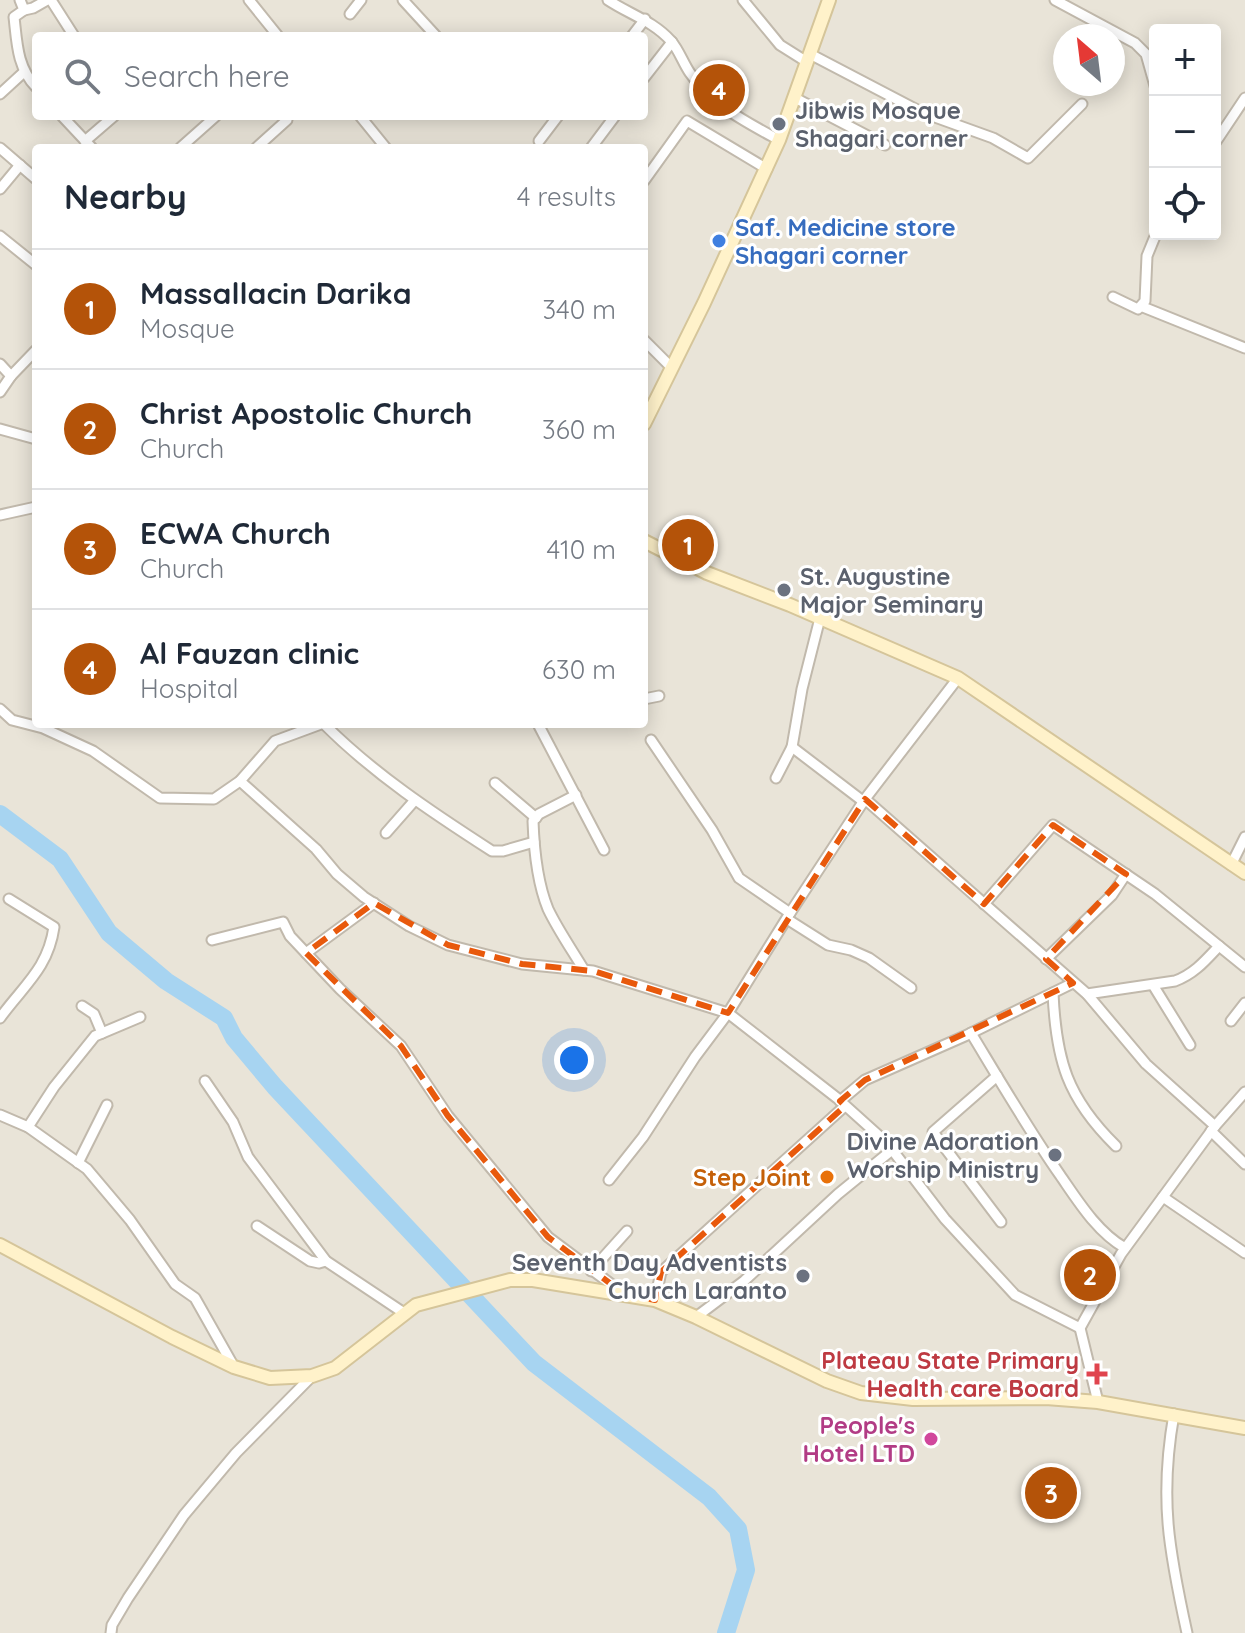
<!DOCTYPE html>
<html lang="en">
<head>
<meta charset="utf-8">
<style>
	body { margin:0; font-family:Quicksand,sans-serif; background:#f6f6f7; color:#1f2937 }
	.controls { position:absolute; right:24px; top:24px; display:grid; overflow:hidden; border-radius:8px; box-shadow:0 4px 20px #0003 }
	.controls button { width:72px; height:72px; display:grid; place-items:center; padding:0; border:0; border-bottom:2px solid #e0e1e3; background:#fff; color:#1f2937; font:40px sans-serif }
	.compass { position:absolute; left:1053px; top:24px; width:72px; height:72px; border-radius:50%; background:#fff; box-shadow:0 4px 20px #0003; rotate:332deg }
	.you { position:absolute; left:574px; top:1060px; width:28px; height:28px; margin:-20px; border:6px solid #fff; border-radius:50%; background:#1a73e8; box-shadow:0 0 0 12px #1a73e833 }
	.badge { display:grid; place-items:center; width:52px; height:52px; border-radius:50%; background:#b45309; color:#fff; font-size:26px; font-weight:700 }
	.pin { position:absolute; translate:-50% -50%; border:4px solid #fff; box-shadow:0 2px 8px #0006 }
	.list { margin:0; padding:0; list-style:none }
	h2 { display:flex; justify-content:space-between; align-items:center; height:104px; margin:0; padding:0 32px; font-size:34px }
	h2 small { font-size:26px; font-weight:400; color:#747a83 }
	.list li { display:grid; grid-template-columns:52px 1fr auto; gap:24px; align-items:center; box-sizing:border-box; height:120px; padding:0 32px; border-top:2px solid #e0e1e3 }
	.list b { display:block; font-size:30px; white-space:nowrap }
	.list p { margin:0; font-size:26px; white-space:nowrap; color:#747a83 }
	.list em { font-size:26px; font-style:normal; color:#747a83 }
	.icon { flex:none; width:44px; height:44px; fill:none; stroke:currentColor; stroke-width:2; stroke-linecap:round; stroke-linejoin:round }
	.map { position:relative; flex:none; width:1245px; height:1633px; overflow:hidden }
	.search { position:absolute; background:#fff; box-shadow:0 4px 20px #0003; left:32px; top:32px; width:616px; height:88px; display:flex; align-items:center; gap:20px; box-sizing:border-box; padding:0 28px; border-radius:8px; color:#747a83; font-size:30px }
	.panel { position:absolute; background:#fff; box-shadow:0 4px 20px #0003; left:32px; top:144px; width:616px; height:584px; border-radius:8px }
	.map>svg:first-child { display:block }
	.residential { fill:#e9e4d8; fill-rule:evenodd }
	.lines { fill:none; stroke-linecap:round; stroke-linejoin:round }
	.river { stroke:#a7d4f1; stroke-width:18 }
	.street-casing { stroke:#c1b9ac; stroke-width:13 }
	.secondary-casing { stroke:#d5c59a; stroke-width:16 }
	.street { stroke:#fff; stroke-width:9 }
	.secondary { stroke:#fff2ca; stroke-width:12 }
	.marked { fill:none; stroke:#e8590c; stroke-width:6; stroke-dasharray:16 10; stroke-linejoin:round }
	.worship-dot { fill:#6b7280; stroke:#fff; stroke-width:3 }
	.shop-dot { fill:#3f7fe0; stroke:#fff; stroke-width:3 }
	.food-dot { fill:#e8710a; stroke:#fff; stroke-width:3 }
	.health-dot { fill:#e0444e; stroke:#fff; stroke-width:3 }
	.hotel-dot { fill:#d1479c; stroke:#fff; stroke-width:3 }
	.labels { text-anchor:middle; dominant-baseline:central; stroke-width:6; stroke-linejoin:round; paint-order:stroke }
	.worship-label { font-size:24px; font-weight:bold; fill:#5b616d; stroke:#fff; text-anchor:start }
	.shop-label { font-size:24px; font-weight:bold; fill:#366cbe; stroke:#fff; text-anchor:start }
	.food-label { font-size:24px; font-weight:bold; fill:#c56008; stroke:#fff; text-anchor:end }
	.health-label { font-size:24px; font-weight:bold; fill:#be3a42; stroke:#fff; text-anchor:end }
	.hotel-label { font-size:24px; font-weight:bold; fill:#b23c85; stroke:#fff; text-anchor:end }
</style>
</head>
<body>
<div class="map">
<svg width="1245" height="1633" viewBox="0 0 1245 1633">
	<rect width="100%" height="100%" fill="#f5f2ea"/>
	<path class="residential" d="M0,0H1245V1633H0ZM1155,30H1215V234H1155ZM36,36H644V116H36ZM1065,36H1113V84H1065ZM36,148H644V724H36Z"/>
	<g class="lines">
		<polyline class="river" points="0,814 60,859 109,933 166,981 224,1018 234,1038 275,1087 534,1363 709,1497 738,1529 746,1570 726,1633"/>
		<g class="street-casing">
			<g id="street">
				<path d="M20,0L24,10L14,17C17,43 17,67 36,87"/>
				<polyline points="51,0 74,36"/>
				<polyline points="249,0 278,36"/>
				<polyline points="403,0 436,36"/>
				<path d="M608,0C629,14 653,21 671,41C679,50 683,63 690,73C712,105 746,122 779,140"/>
				<polyline points="743,0 780,45 807,62"/>
				<polyline points="1055,0 1135,43 1146,54 1155,86"/>
				<polyline points="24,10 33,8 47,0"/>
				<polyline points="350,14 361,0"/>
				<polyline points="632,36 645,19"/>
				<polyline points="810,54 921,112 993,138 1028,158 1082,104"/>
				<polyline points="644,78 672,42"/>
				<polyline points="0,94 24,72"/>
				<polyline points="795,98 885,145"/>
				<polyline points="62,116 92,148"/>
				<polyline points="360,116 386,148"/>
				<polyline points="85,141 114,116"/>
				<polyline points="539,141 558,116"/>
				<polyline points="1215,143 1245,98"/>
				<polyline points="0,148 36,179"/>
				<polyline points="180,148 216,116"/>
				<polyline points="256,148 287,120"/>
				<polyline points="591,148 615,116"/>
				<polyline points="644,181 687,121 767,169"/>
				<polyline points="0,189 20,165"/>
				<polyline points="0,236 36,265"/>
				<polyline points="1113,297 1138,309 1145,301 1147,256 1156,234"/>
				<polyline points="1143,307 1245,348"/>
				<polyline points="644,340 672,368"/>
				<polyline points="0,364 11,376"/>
				<polyline points="0,392 11,376 36,350"/>
				<polyline points="0,429 36,439"/>
				<polyline points="0,515 36,507"/>
				<polyline points="644,699 659,696"/>
				<polyline points="0,709 12,720 43,728 93,751 160,798 214,799 240,781 275,741 321,724"/>
				<path d="M324,724C374,774 433,813 492,851H503L534,842"/>
				<polyline points="538,724 604,850"/>
				<polyline points="651,740 712,830 739,878 790,913"/>
				<polyline points="792,747 864,802"/>
				<polyline points="776,778 792,747 802,689 820,618"/>
				<polyline points="240,781 316,849 337,874 364,897 409,926 448,945 522,964 593,971 728,1013 837,1098 887,1143 945,1219 1015,1295 1080,1328"/>
				<polyline points="495,783 536,818"/>
				<path d="M576,795L539,814L533,821C534,850 537,882 548,909C558,930 572,950 584,970"/>
				<polyline points="865,799 1087,994 1146,1064 1215,1126"/>
				<polyline points="386,833 415,800"/>
				<polyline points="1231,865 1245,837"/>
				<polyline points="374,903 306,953 340,989 401,1046 448,1116 548,1237 623,1293"/>
				<polyline points="984,904 1053,825 1155,894 1245,967"/>
				<polyline points="787,919 828,945 851,950 869,958 911,988"/>
				<polyline points="212,940 283,922 290,936 306,953"/>
				<polyline points="1046,959 1112,895 1126,874"/>
				<polyline points="1153,985 1190,1045"/>
				<path d="M1053,993C1056,1060 1067,1098 1116,1146"/>
				<path d="M1087,994L1175,981C1194,974 1205,961 1219,946"/>
				<polyline points="82,1006 94,1014 102,1033"/>
				<path d="M0,1018C23,986 48,969 54,927L9,899"/>
				<polyline points="1231,1021 1245,1003"/>
				<path d="M971,1033C1000,1081 1028,1129 1060,1175C1078,1201 1097,1232 1125,1248"/>
				<polyline points="997,1076 933,1132 1001,1222"/>
				<polyline points="205,1081 233,1122 248,1157 326,1261 404,1313"/>
				<polyline points="840,1101 865,1080 965,1036 1073,983"/>
				<polyline points="0,1115 28,1127 87,1169 130,1220 175,1284 195,1298 234,1367"/>
				<polyline points="28,1127 54,1087 95,1036 140,1017"/>
				<polyline points="1211,1131 1245,1164"/>
				<polyline points="78,1163 107,1105"/>
				<polyline points="609,1180 643,1137 695,1057 728,1013 790,913 865,799 958,678"/>
				<polyline points="1163,1197 1245,1253"/>
				<polyline points="257,1226 310,1261 319,1263 326,1261"/>
				<polyline points="591,1271 627,1231"/>
				<polyline points="655,1300 661,1272 845,1106"/>
				<polyline points="696,1317 744,1281 838,1194 892,1150"/>
				<polyline points="1098,1402 1080,1328 1121,1254 1215,1126 1245,1092"/>
				<path d="M1174,1414C1159,1498 1169,1551 1187,1633"/>
				<polyline points="111,1633 112,1625 128,1598 184,1515 236,1453 312,1376"/>
			</g>
		</g>
		<g class="secondary-casing">
			<g id="secondary">
				<polyline points="644,424 704,303 779,140 829,0"/>
				<polyline points="644,541 707,573 790,605 958,678 1245,873"/>
				<polyline points="0,1245 172,1337 234,1367 270,1378 312,1376 335,1368 416,1305 510,1280 533,1280 655,1300 696,1317 827,1381 861,1393 913,1399 1046,1398 1098,1402 1245,1428"/>
			</g>
		</g>
		<use href="#street" class="street"/>
		<use href="#secondary" class="secondary"/>
	</g>
	<path class="marked" d="M865,799L984,904L1053,825L1126,874L1046,959L1073,983L865,1080L840,1101L845,1106L661,1272L655,1300L623,1293L548,1237L448,1116L401,1046L306,953L374,903L448,945L522,964L593,971L728,1013Z"/>
	<g class="worship-dot">
		<circle cx="779" cy="124" r="8"/>
		<circle cx="784" cy="590" r="8"/>
		<circle cx="1055" cy="1155" r="8"/>
		<circle cx="803" cy="1276" r="8"/>
	</g>
	<circle class="shop-dot" cx="719" cy="241" r="8"/>
	<circle class="food-dot" cx="827" cy="1177" r="8"/>
	<path class="health-dot" d="M1093 1362h8v8h8v8h-8v8h-8v-8h-8v-8h8z"/>
	<circle class="hotel-dot" cx="931" cy="1439" r="8"/>
	<g class="labels">
		<g class="worship-label">
			<text x="795" y="110">Jibwis Mosque<tspan x="795" dy="28">Shagari corner</tspan></text>
			<text x="800" y="576">St. Augustine<tspan x="800" dy="28">Major Seminary</tspan></text>
			<text x="1039" y="1141" text-anchor="end">Divine Adoration<tspan x="1039" dy="28">Worship Ministry</tspan></text>
			<text x="787" y="1262" text-anchor="end">Seventh Day Adventists<tspan x="787" dy="28">Church Laranto</tspan></text>
		</g>
		<g class="shop-label">
			<text x="735" y="227">Saf. Medicine store<tspan x="735" dy="28">Shagari corner</tspan></text>
		</g>
		<g class="food-label">
			<text x="811" y="1177">Step Joint</text>
		</g>
		<g class="health-label">
			<text x="1079" y="1360">Plateau State Primary<tspan x="1079" dy="28">Health care Board</tspan></text>
		</g>
		<g class="hotel-label">
			<text x="915" y="1425">People's<tspan x="915" dy="28">Hotel LTD</tspan></text>
		</g>
	</g>
</svg>
<div class="controls">
<button>+</button>
<button>−</button>
<button><svg class="icon" aria-label="locate" viewBox="0 0 24 24"><circle cx="12" cy="12" r="6"/><path d="M12 2v4M12 18v4M2 12h4M18 12h4"/></svg></button>
</div>
<svg class="compass" viewBox="-18 -18 36 36"><path d="M0-13l5 13h-10z" fill="#e53935"/><path d="M0 13l5-13h-10z" fill="#747a83"/></svg>
<div class="you"></div>
<div class="pin badge" style="left:688px;top:545px">1</div>
<div class="pin badge" style="left:1090px;top:1275px">2</div>
<div class="pin badge" style="left:1051px;top:1493px">3</div>
<div class="pin badge" style="left:719px;top:90px">4</div>
<div class="search"><svg class="icon" aria-label="search" viewBox="0 0 24 24"><circle cx="10" cy="10" r="6"/><path d="M15 15l6 6"/></svg>Search here</div>
<section class="panel">
<h2>Nearby<small>4 results</small></h2>
<ul class="list">
<li><span class="badge">1</span><div><b>Massallacin Darika</b><p>Mosque</p></div><em>340 m</em></li>
<li><span class="badge">2</span><div><b>Christ Apostolic Church</b><p>Church</p></div><em>360 m</em></li>
<li><span class="badge">3</span><div><b>ECWA Church</b><p>Church</p></div><em>410 m</em></li>
<li><span class="badge">4</span><div><b>Al Fauzan clinic</b><p>Hospital</p></div><em>630 m</em></li>
</ul>
</section>
</div>
</body>
</html>
